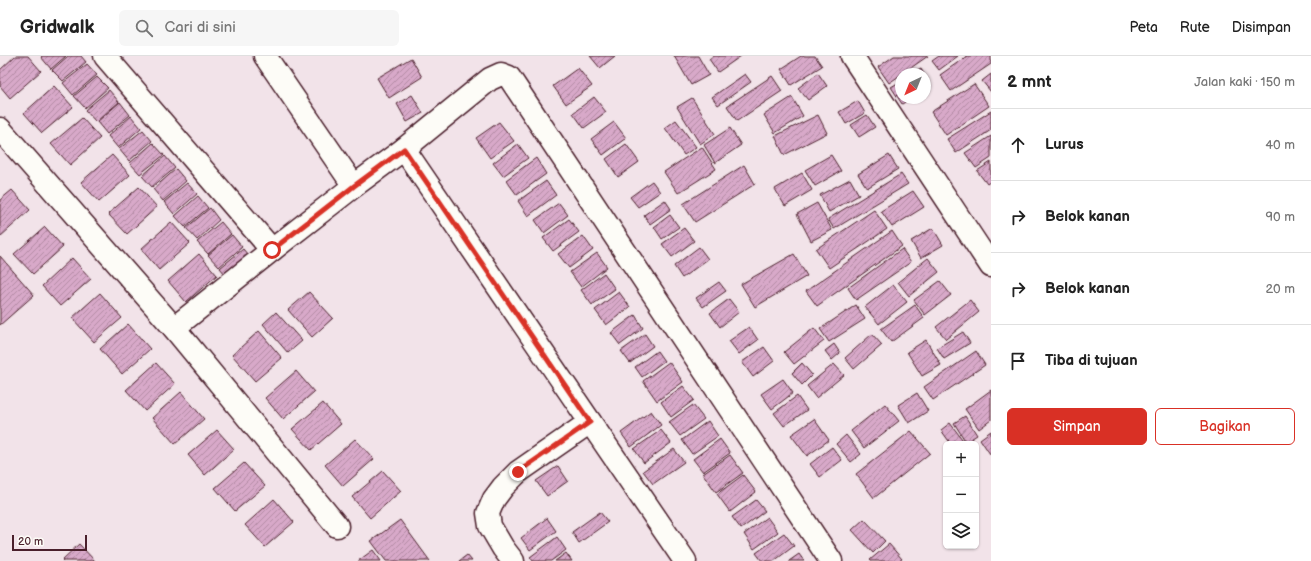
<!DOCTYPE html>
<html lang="id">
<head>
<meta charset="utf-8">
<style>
	body { margin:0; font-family:"Balsamiq Sans",sans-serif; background:#f6f6f6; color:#222 }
	.controls { position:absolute; right:12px; bottom:12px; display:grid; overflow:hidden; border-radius:6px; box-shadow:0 1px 3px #0004 }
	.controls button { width:36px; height:36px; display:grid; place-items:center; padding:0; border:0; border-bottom:1px solid #e0e0e0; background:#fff; color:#222; font:20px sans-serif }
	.compass { position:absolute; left:895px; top:12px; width:36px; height:36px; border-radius:50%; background:#fff; box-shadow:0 1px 3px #0004; rotate:223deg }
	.scale { position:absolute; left:12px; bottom:10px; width:75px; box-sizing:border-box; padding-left:4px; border:2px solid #4a1f2b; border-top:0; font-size:11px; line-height:14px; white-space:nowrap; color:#4a1f2b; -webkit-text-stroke:3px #fdfcf7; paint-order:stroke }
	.stop { position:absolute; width:12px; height:12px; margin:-9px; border:3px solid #d93025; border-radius:50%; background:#fff }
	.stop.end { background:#d93025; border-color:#fff; box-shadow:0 1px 4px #0008 }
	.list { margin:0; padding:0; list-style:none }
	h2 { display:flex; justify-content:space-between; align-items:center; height:52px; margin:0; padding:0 16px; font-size:17px }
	h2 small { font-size:13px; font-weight:400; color:#767676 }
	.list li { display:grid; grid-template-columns:26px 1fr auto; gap:12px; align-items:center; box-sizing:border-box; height:72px; padding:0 16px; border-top:1px solid #e0e0e0 }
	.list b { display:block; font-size:15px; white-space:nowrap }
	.list em { font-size:13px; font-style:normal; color:#767676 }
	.actions { display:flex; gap:8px; padding:12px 16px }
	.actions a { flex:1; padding:9px 0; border:1px solid #d93025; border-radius:6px; text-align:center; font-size:14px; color:#d93025 }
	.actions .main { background:#d93025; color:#fff }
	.icon { flex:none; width:22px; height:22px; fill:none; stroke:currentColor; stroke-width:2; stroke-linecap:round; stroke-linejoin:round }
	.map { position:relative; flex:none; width:991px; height:505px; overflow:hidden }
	header { display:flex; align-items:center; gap:24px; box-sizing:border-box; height:56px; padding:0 20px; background:#fff; border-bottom:1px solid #e0e0e0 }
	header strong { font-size:19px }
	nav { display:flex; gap:22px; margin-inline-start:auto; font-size:14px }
	.search { width:280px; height:36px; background:#f6f6f6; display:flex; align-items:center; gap:10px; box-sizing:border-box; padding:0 14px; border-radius:6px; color:#767676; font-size:15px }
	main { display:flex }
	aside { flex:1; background:#fff }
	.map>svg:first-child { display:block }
	.building { fill:url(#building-hatch); stroke:#4a1f2b }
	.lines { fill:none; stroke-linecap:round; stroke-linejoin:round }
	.minor-casing { stroke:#4a1f2b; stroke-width:25 }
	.minor { stroke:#fdfcf7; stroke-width:22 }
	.route { stroke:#d93025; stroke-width:5 }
</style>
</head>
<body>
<header>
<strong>Gridwalk</strong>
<div class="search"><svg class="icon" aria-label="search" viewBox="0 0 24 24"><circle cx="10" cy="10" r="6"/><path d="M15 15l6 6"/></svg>Cari di sini</div>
<nav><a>Peta</a><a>Rute</a><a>Disimpan</a></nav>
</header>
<main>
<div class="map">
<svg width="991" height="505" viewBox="0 0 991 505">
	<defs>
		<pattern id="building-hatch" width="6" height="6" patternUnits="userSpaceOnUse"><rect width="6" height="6" fill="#d8a9c9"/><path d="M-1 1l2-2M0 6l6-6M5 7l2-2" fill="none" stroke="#b189a3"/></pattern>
	</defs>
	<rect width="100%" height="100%" fill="#f2e3e9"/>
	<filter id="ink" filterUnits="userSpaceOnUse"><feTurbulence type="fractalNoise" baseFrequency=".025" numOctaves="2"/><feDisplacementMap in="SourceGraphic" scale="8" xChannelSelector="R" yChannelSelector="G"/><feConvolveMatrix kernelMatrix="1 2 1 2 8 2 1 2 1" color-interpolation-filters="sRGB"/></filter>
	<g filter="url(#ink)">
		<g class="building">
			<polygon points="15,0 28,0 41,15 10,42 0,30 0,14"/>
			<polygon points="42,0 66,0 51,13 41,1"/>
			<polygon points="68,0 81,0 86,6 63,25 52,14"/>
			<polygon points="590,0 615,0 600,12"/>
			<polygon points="674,0 698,0 709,19 691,29"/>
			<polygon points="713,0 741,0 718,16 709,3"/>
			<polygon points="801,0 815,0 822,10 791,29 781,13"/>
			<polygon points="894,0 928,0 889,27 878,11"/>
			<polygon points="939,0 958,0 939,14 932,5"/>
			<polygon points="967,0 991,0 991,8 951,35 940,19"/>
			<polygon points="411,2 422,21 389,42 377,22"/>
			<polygon points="87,8 97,19 73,39 63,27"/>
			<polygon points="578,12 592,30 566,48 553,30"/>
			<polygon points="921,13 924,18 912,18"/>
			<polygon points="818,17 827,30 808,44 798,32"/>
			<polygon points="745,18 751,26 718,49 712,41"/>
			<polygon points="991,18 991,36 982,25"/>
			<polygon points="772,20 782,35 737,65 727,50"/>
			<polygon points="925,20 931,30 925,34"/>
			<polygon points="97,21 108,32 85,52 74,40"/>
			<polygon points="901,25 901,42 912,42 902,48 891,31"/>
			<polygon points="974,28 989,50 946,79 931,56"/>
			<polygon points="54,30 73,51 42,77 24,57"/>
			<polygon points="109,34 119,46 96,66 85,54"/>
			<polygon points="412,39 423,57 407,66 397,48"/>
			<polygon points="594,41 606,56 584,72 573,57"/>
			<polygon points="792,41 803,60 775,77 764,59"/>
			<polygon points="692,42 715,78 700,88 677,51"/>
			<polygon points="858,45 865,57 846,68 839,56"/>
			<polygon points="120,46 130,59 107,78 97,66"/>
			<polygon points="991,55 991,74 956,97 947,83"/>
			<polygon points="818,59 827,77 784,99 775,80"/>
			<polygon points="867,59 875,71 859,81 851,69"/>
			<polygon points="131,60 141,72 118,92 108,80"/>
			<polygon points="82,62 100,82 70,109 51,88"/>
			<polygon points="676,64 696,91 684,99 665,72"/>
			<polygon points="499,66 514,85 490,102 476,82"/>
			<polygon points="614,66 626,82 603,99 591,83"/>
			<polygon points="730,72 741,89 715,107 704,89"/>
			<polygon points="143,74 152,85 129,105 119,93"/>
			<polygon points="991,80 991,102 976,112 965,97"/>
			<polygon points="153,87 164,99 140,118 130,107"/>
			<polygon points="518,88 528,102 503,120 493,107"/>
			<polygon points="626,88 639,106 618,121 606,103"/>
			<polygon points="702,91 716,113 678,137 664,116"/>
			<polygon points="112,99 130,119 99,146 81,126"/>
			<polygon points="831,99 841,115 815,130 805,114"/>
			<polygon points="889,99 898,113 867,132 858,118"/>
			<polygon points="165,100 175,112 152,131 142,120"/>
			<polygon points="536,102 546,118 517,139 506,124"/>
			<polygon points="991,106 991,125 987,128 977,115"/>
			<polygon points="744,109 755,128 695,166 683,148"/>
			<polygon points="176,113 186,125 163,145 153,133"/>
			<polygon points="802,117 812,134 785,150 775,133"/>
			<polygon points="901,118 908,128 834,173 828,163"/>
			<polygon points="850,123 859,139 829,156 820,139"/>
			<polygon points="546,125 556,139 528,160 518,145"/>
			<polygon points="652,125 660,136 638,151 630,141"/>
			<polygon points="187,127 197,138 174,158 164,146"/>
			<polygon points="139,131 157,151 127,178 108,158"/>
			<polygon points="12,134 30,154 0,181 0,144"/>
			<polygon points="913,135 924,151 892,171 881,155"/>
			<polygon points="198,140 208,152 185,171 175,160"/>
			<polygon points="665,144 671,153 650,168 644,159"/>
			<polygon points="559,147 568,159 544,177 535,164"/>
			<polygon points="817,147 832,174 811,185 797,158"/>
			<polygon points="210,152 219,164 197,184 186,172"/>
			<polygon points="874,154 887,173 829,212 816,193"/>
			<polygon points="670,159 679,171 662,183 654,171"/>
			<polygon points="569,163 579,176 553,195 543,182"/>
			<polygon points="171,166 190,187 159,214 141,193"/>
			<polygon points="221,166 231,178 208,198 197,186"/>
			<polygon points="45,171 63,191 33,218 14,198"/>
			<polygon points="684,172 694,185 672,201 662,188"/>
			<polygon points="933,172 943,189 921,202 911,185"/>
			<polygon points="892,175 902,190 817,250 806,235"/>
			<polygon points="232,179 242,191 219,211 208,199"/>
			<polygon points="583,180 593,194 569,212 558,198"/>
			<polygon points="699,191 708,203 682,222 674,210"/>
			<polygon points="243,193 253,205 230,224 220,212"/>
			<polygon points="902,193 911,206 856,244 848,232"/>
			<polygon points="597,197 607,211 581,231 570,216"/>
			<polygon points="199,198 217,219 186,246 168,225"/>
			<polygon points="794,198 807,220 755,251 741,228"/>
			<polygon points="0,200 34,239 0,269"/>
			<polygon points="72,202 91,223 60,250 42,230"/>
			<polygon points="928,202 939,216 909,240 898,226"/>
			<polygon points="604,217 615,233 592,249 581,234"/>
			<polygon points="940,225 951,239 925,259 914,244"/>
			<polygon points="719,226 726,235 703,251 696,242"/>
			<polygon points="893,229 907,246 879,268 865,251"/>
			<polygon points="309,236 333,262 312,281 288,254"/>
			<polygon points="619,236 630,251 606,269 595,254"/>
			<polygon points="100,237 122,262 94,286 72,262"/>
			<polygon points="729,243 739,256 720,271 710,257"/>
			<polygon points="970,244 979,256 946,283 936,271"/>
			<polygon points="856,249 865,263 829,286 820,273"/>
			<polygon points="915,249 924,262 891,286 881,273"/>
			<polygon points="276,256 302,285 288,297 263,268"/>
			<polygon points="635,259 643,272 620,289 611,277"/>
			<polygon points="128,268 150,293 122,318 100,293"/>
			<polygon points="749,271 758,284 739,298 729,285"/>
			<polygon points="814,272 824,285 794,308 784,296"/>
			<polygon points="259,275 282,302 255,325 232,299"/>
			<polygon points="963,276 970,287 944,303 937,292"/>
			<polygon points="645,278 653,290 630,307 621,295"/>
			<polygon points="872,278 882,289 854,313 845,302"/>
			<polygon points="926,284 941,309 922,320 907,296"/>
			<polygon points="834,288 840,297 832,304 825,295"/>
			<polygon points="764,291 774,305 753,321 742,306"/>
			<polygon points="657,295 664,305 642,321 635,311"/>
			<polygon points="976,295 985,309 933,344 924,331"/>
			<polygon points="669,306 683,326 657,345 643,325"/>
			<polygon points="156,307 175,328 145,355 126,334"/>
			<polygon points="802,307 812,319 802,329 792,317"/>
			<polygon points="834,308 844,319 816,342 807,330"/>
			<polygon points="296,315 314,336 283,363 265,342"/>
			<polygon points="783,323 793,337 772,353 761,338"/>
			<polygon points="683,330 694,344 671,361 661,346"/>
			<polygon points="991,334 991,364 979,373 965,353"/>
			<polygon points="181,336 204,363 175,388 152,362"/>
			<polygon points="917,337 928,355 909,367 898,349"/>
			<polygon points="797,340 807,354 784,370 774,357"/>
			<polygon points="323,347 341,368 311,394 292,373"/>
			<polygon points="885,348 899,365 864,392 851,375"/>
			<polygon points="693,349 704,363 680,380 669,366"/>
			<polygon points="651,355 661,369 631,391 621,377"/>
			<polygon points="965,360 977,379 966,386 954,367"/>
			<polygon points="814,363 829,384 807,400 791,379"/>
			<polygon points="708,365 718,380 692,398 682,384"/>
			<polygon points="950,367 965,387 963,388 951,388 941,374"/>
			<polygon points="217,374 234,393 205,419 188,399"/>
			<polygon points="661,374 671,387 644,407 634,393"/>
			<polygon points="911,375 930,397 874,442 856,418"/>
			<polygon points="991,375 991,397 990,398 980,383"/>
			<polygon points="846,379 861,398 851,406 836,388"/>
			<polygon points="355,383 374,403 343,430 325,409"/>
			<polygon points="720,383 730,397 703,416 693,403"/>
			<polygon points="832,391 842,404 820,421 810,408"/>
			<polygon points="674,393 684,406 653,428 643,415"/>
			<polygon points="730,399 743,417 716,436 703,418"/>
			<polygon points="244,407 265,430 235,455 215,432"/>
			<polygon points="558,410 568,425 547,440 536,425"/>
			<polygon points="383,415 401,435 370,462 352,441"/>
			<polygon points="743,419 756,436 730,456 717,438"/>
			<polygon points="274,443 294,466 265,491 245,469"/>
			<polygon points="756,444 765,455 741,473 732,461"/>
			<polygon points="600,456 608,466 579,487 572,476"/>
			<polygon points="767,461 778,476 754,493 744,478"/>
			<polygon points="547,462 556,475 530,494 521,482"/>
			<polygon points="864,463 885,485 873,497 852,474"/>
			<polygon points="400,464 430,505 386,505 371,485"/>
			<polygon points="784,477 794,490 774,505 762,505 756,497"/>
			<polygon points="557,481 566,494 551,505 533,505 530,501"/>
			<polygon points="79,488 95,505 63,505 62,504"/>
			<polygon points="889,488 902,503 899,505 871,505 870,504"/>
			<polygon points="373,494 381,505 358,505"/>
			<polygon points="566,497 572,505 555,505"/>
			<polygon points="799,498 804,505 789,505"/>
			<polygon points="467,499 472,505 459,505"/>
		</g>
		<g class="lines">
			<g class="minor-casing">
				<g id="minor">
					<polyline points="105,0 272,194"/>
					<polyline points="265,0 354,130"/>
					<polyline points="852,0 991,210"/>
					<polyline points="0,73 174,272 337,470"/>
					<polyline points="404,93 685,505"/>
					<polyline points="174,272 272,194 354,130 404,93 490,23 501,18 509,21 831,505"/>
					<polyline points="513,505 503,492 490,470 488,457 494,443 503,431 518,416 590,366"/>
				</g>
			</g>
			<use href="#minor" class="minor"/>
		</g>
	</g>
	<g class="lines" filter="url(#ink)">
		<polyline class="route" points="272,194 354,130 404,93 590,366 518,416"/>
	</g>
</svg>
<div class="controls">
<button>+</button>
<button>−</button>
<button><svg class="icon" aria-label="layers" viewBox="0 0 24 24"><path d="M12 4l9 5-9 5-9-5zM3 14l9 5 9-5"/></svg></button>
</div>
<svg class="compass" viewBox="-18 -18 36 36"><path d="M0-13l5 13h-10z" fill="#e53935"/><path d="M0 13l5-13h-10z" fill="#767676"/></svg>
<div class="scale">20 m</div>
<div class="stop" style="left:272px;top:194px"></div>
<div class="stop end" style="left:518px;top:416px"></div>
</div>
<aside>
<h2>2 mnt<small>Jalan kaki · 150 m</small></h2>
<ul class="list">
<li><svg class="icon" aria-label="ahead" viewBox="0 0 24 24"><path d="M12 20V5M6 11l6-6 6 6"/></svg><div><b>Lurus</b></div><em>40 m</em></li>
<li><svg class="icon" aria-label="right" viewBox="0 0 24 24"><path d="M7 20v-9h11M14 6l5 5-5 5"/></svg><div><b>Belok kanan</b></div><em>90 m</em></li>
<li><svg class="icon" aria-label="right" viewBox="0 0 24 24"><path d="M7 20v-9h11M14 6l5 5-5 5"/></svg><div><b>Belok kanan</b></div><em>20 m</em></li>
<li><svg class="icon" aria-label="arrive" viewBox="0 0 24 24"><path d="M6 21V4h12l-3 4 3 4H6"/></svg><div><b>Tiba di tujuan</b></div></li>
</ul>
<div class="actions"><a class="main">Simpan</a><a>Bagikan</a></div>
</aside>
</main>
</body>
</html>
